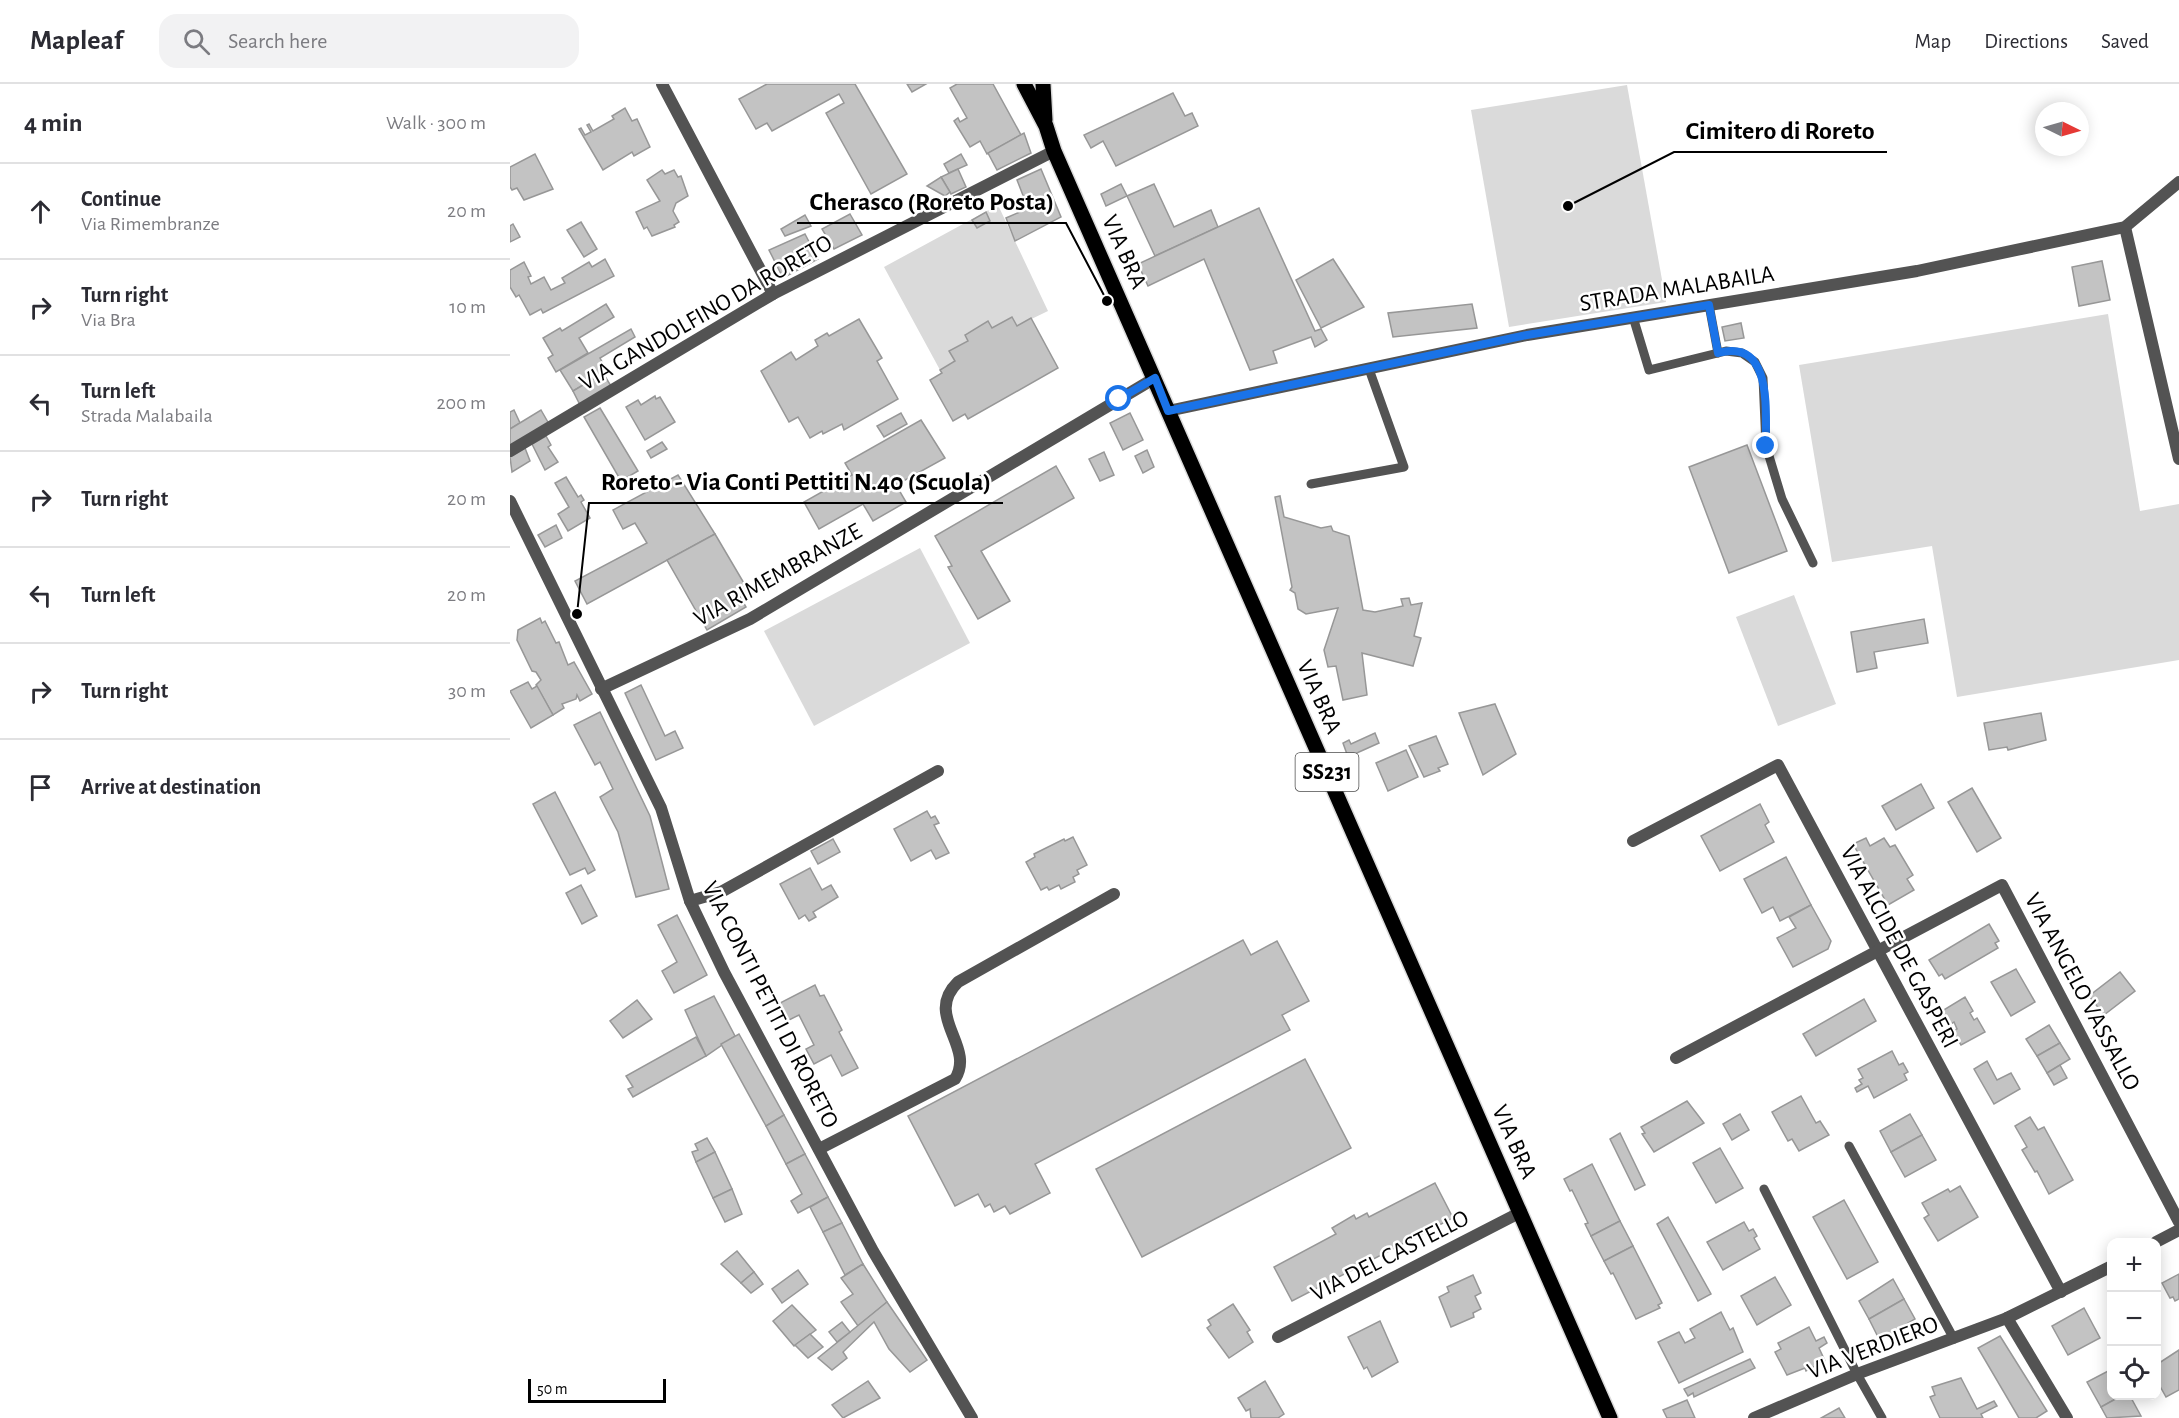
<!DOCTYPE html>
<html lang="en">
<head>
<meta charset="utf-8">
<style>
	body { margin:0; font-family:"Alegreya Sans",sans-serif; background:#f2f2f3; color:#2b2b33 }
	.controls { position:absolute; right:18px; bottom:18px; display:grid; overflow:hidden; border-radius:12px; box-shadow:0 3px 15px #0003 }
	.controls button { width:54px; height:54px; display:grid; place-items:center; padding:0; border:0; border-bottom:2px solid #e1e1e2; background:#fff; color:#2b2b33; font:30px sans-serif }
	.compass { position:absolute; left:1525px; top:18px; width:54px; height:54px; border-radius:50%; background:#fff; box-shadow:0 3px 15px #0003; rotate:95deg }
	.scale { position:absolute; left:18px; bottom:15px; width:138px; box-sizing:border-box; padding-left:6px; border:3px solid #000; border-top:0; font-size:16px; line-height:21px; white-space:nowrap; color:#000; -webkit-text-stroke:4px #fff; paint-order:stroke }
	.stop { position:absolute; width:18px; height:18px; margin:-14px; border:4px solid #1a73e8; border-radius:50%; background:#fff }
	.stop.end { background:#1a73e8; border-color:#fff; box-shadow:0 2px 6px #0008 }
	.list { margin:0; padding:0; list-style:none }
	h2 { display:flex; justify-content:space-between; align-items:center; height:78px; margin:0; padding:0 24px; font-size:26px }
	h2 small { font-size:20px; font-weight:400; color:#7c7c81 }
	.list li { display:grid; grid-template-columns:39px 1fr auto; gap:18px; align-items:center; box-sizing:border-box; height:96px; padding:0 24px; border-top:2px solid #e1e1e2 }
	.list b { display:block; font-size:22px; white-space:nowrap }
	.list p { margin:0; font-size:20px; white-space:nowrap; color:#7c7c81 }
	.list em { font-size:20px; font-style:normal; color:#7c7c81 }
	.icon { flex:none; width:33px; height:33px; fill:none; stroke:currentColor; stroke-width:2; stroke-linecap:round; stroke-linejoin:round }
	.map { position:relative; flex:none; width:1669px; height:1334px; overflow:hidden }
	header { display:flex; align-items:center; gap:36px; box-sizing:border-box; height:84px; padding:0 30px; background:#fff; border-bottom:2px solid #e1e1e2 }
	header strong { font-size:28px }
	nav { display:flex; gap:33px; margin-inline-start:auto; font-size:21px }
	.search { width:420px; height:54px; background:#f2f2f3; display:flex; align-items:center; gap:15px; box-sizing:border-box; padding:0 21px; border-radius:18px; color:#7c7c81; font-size:22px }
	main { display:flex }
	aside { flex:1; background:#fff }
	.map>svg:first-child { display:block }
	.green { fill:#dadada }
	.building { fill:#c3c3c3; stroke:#979797; stroke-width:1.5 }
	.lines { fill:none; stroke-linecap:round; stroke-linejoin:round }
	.primary-casing { stroke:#dbdbdb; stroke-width:18 }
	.lane { stroke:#535353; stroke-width:9 }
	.street { stroke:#535353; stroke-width:12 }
	.primary { stroke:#000; stroke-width:15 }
	.route { stroke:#1a73e8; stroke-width:8 }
	.labels { text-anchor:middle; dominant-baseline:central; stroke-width:5; stroke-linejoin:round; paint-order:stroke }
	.shield { fill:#fff; stroke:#4c4c4c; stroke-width:1.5 }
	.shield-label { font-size:22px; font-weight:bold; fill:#000 }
	.street-label { font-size:24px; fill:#000; stroke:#fff }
	.leader { fill:none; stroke:#000; stroke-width:2 }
	.callout-dot { fill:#000; stroke:#fff; stroke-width:2 }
	.callout-label { font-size:26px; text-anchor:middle; font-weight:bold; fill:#000; stroke:#fff; stroke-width:5; stroke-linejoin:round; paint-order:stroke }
</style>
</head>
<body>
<header>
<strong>Mapleaf</strong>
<div class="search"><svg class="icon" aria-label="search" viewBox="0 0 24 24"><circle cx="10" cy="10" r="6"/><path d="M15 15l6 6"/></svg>Search here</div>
<nav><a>Map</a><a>Directions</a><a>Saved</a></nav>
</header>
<main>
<aside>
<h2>4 min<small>Walk · 300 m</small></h2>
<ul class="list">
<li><svg class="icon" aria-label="ahead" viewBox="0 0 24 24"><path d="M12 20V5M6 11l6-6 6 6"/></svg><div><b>Continue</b><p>Via Rimembranze</p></div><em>20 m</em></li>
<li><svg class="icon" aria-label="right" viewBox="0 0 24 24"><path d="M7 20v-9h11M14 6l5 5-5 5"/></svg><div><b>Turn right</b><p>Via Bra</p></div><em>10 m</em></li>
<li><svg class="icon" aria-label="left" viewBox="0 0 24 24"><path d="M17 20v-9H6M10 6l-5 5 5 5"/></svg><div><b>Turn left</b><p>Strada Malabaila</p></div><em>200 m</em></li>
<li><svg class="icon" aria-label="right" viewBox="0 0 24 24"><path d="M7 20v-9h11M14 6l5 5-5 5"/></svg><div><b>Turn right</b></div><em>20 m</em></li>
<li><svg class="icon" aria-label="left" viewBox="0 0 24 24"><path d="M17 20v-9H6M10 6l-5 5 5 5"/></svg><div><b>Turn left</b></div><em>20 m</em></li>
<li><svg class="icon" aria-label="right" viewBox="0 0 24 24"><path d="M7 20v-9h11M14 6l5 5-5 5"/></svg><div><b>Turn right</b></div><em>30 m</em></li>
<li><svg class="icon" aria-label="arrive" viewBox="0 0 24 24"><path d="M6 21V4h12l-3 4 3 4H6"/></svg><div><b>Arrive at destination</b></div></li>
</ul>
</aside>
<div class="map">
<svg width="1669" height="1334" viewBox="0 0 1669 1334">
	<rect width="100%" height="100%" fill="#fff"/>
	<g class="green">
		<polygon points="1117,1 1156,218 999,243 961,26"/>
		<polygon points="488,121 538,227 507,242 502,233 482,244 478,238 455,250 458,257 439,267 445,277 430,286 374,183"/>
		<polygon points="1598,230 1630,427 1669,420 1669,576 1447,613 1422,462 1322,478 1289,281"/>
		<polygon points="410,464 460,559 304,642 254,547"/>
		<polygon points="1284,511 1326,620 1268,642 1226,533"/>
	</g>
	<g class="building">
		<polygon points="257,0 345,0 397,90 361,110 316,29 334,19 329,10 262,47 257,39 246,45 229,15"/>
		<polygon points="397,0 416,0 402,8"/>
		<polygon points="447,0 483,0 511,51 477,70 470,57 460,63 444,37 448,34 450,38 457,34 440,4"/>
		<polygon points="663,9 675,32 682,29 688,42 606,82 593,57 581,64 574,51"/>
		<polygon points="115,24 122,37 127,35 140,63 124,72 122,68 93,86 69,45 71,44 75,51 81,48 77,41 79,40 83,47 104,35 102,32"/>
		<polygon points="514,49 521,69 487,86 478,69"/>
		<polygon points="25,70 43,105 14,116 7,104 2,106 0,103 0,83"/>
		<polygon points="451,70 457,81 439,89 434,80"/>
		<polygon points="448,85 456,103 441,110 431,93"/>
		<polygon points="531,85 551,133 505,157 496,134 512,127 508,117 514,114 507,96"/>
		<polygon points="152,86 155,90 164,86 168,93 171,92 178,112 166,119 163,127 169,138 164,141 165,143 142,152 137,143 134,145 126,128 150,117 137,96"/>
		<polygon points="431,93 440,108 435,112 417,102"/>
		<polygon points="611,100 617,112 596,122 591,110"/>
		<polygon points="644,100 664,143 701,126 708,143 645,172 617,112"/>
		<polygon points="749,124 805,247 811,245 817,256 805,263 801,253 763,267 767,279 740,286 694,175 638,202 628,180"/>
		<polygon points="476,128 480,137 467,144 462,136"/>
		<polygon points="340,130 352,151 324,165 312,145"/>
		<polygon points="295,131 301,142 275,152 271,145"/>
		<polygon points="71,138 87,165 74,173 57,146"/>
		<polygon points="3,140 10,153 0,158 0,142"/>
		<polygon points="295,150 308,175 273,194 259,166"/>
		<polygon points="95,175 104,192 33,229 31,225 20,231 9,211 6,213 0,203 0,186 14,178 21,192 18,193 21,200 34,193 41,206 55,199 52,194 79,178 82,183"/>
		<polygon points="823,175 854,223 811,244 786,196"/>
		<polygon points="1592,177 1600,216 1569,222 1562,183"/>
		<polygon points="96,220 104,233 69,254 78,269 46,288 38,274 43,271 33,254 50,244 52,247"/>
		<polygon points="962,220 967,244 883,253 878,229"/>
		<polygon points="502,233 507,242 521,234 548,284 458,335 455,330 443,337 420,296 432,289 430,286 445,277 439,267 458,257 455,251 478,237 482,244"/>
		<polygon points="349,235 372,274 367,277 388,315 334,346 332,340 313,350 312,347 300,354 288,333 279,338 251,287 281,268 286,276 308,262 305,256 317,249 319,252"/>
		<polygon points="1231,239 1234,254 1215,257 1212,243"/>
		<polygon points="121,245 125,253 90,274 97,287 63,307 50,286"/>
		<polygon points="93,289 101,302 70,321 63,307"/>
		<polygon points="145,312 146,315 150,313 165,338 135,356 116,323 128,316 131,321"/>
		<polygon points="90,324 128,387 111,397 74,333"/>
		<polygon points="4,326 10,339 0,345 0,328"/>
		<polygon points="31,326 39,340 0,363 0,345"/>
		<polygon points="391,329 397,340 374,353 367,342"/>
		<polygon points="620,329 633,356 613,366 600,339"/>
		<polygon points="411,336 435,374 386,401 396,418 363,437 353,420 309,445 294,418 342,391 335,379"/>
		<polygon points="36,352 41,361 38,363 48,378 35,386 22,360"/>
		<polygon points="152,358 157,365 141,374 137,367"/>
		<polygon points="1237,361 1277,467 1219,489 1179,383"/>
		<polygon points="15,364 20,377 2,388 0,373"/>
		<polygon points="637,366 644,383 633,389 625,372"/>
		<polygon points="594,368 604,391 590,397 579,375"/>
		<polygon points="546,382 564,414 471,467 500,517 468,535 438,483 442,482 425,452"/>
		<polygon points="168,391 205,450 77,520 65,497 137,459 125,439 113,445 103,426"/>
		<polygon points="56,393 68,413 71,411 74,416 71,418 80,434 58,447 48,430 59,423 45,399"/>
		<polygon points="770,412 774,433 811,444 821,442 823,447 839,452 853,526 865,528 893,522 891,515 899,514 901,521 912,519 904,552 911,554 903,582 852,569 857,611 833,616 826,582 818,583 814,566 828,524 796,530 788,525 785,509 780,506 782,503 765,413"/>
		<polygon points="46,441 52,454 35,463 28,451"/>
		<polygon points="205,450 238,506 229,511 236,523 197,546 157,476"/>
		<polygon points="30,534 32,539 35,537 46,559 49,558 58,581 64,578 82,610 70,617 67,611 66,615 52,620 54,624 43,631 26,601 31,596 26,588 22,587 7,556 8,546"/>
		<polygon points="1414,535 1418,559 1364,568 1367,584 1347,588 1341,548"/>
		<polygon points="18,598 22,605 27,602 43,631 21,644 0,607"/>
		<polygon points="131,601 155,652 165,647 173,664 146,676 115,609"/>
		<polygon points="985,620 1006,670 973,691 949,629"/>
		<polygon points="90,628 140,732 159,805 126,813 108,748 90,713 103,705 90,678 85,681 64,641"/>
		<polygon points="1531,629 1536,656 1498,666 1497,663 1479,666 1474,639"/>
		<polygon points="865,649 869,659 838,673 833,659 839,656 841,660"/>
		<polygon points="926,652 938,680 928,684 930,687 914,693 899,662"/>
		<polygon points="896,666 908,693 878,707 866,679"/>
		<polygon points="1411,700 1424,724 1386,746 1372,722"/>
		<polygon points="1462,704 1491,754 1467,768 1438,718"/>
		<polygon points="45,708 85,786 78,790 75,784 60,791 23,720"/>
		<polygon points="1250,720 1259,738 1255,741 1264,758 1210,787 1191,752"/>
		<polygon points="417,727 421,734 425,732 429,739 424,741 439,769 426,775 421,766 401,777 384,745"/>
		<polygon points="563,753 577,781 567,786 569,790 563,793 565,798 551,805 549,801 539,806 537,803 531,806 516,778 525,773 524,770 554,755 555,757"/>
		<polygon points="1356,754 1360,762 1374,754 1380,763 1385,761 1403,791 1397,795 1404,806 1378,821 1343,760"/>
		<polygon points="323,755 330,768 308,780 301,767"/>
		<polygon points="1276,773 1301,821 1270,837 1263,823 1252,829 1234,795"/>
		<polygon points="300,784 312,806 321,801 328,813 303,828 306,833 299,837 295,831 289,835 270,800"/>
		<polygon points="71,801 87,832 72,840 56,809"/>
		<polygon points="1301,821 1321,857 1318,865 1283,883 1267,854 1286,844 1279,833"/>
		<polygon points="167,831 197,891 164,909 152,887 167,878 148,841"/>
		<polygon points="1479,840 1489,857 1485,859 1488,864 1435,895 1432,890 1429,892 1419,876"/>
		<polygon points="733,856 741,871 767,857 799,917 772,931 780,946 525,1080 540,1109 500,1130 495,1122 484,1128 480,1120 475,1123 468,1110 445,1122 398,1032"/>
		<polygon points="1506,885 1525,918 1501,932 1481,898"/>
		<polygon points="1610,888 1625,907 1594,931 1579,912"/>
		<polygon points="305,901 310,912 314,911 332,946 329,948 348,984 332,992 321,971 304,980 296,965 304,961 289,931 279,936 270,919"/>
		<polygon points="204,912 225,952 196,972 175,926"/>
		<polygon points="1455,913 1463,927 1460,929 1464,936 1467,934 1475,948 1451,961 1443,947 1447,945 1444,938 1439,941 1432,927"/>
		<polygon points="1354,915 1366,937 1306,972 1293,950"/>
		<polygon points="127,916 142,935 113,954 100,937"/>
		<polygon points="1539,941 1550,959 1527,972 1516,955"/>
		<polygon points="229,950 274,1031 256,1042 211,960"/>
		<polygon points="186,953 196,972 123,1013 118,1005 123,1003 116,992"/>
		<polygon points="1550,959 1560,975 1537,989 1527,972"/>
		<polygon points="1382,967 1389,981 1393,979 1398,988 1394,990 1397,996 1364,1014 1358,1002 1347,1008 1345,1004 1352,1000 1349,996 1353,994 1348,985"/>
		<polygon points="795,975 841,1064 632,1173 586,1085"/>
		<polygon points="1477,977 1487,996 1501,989 1510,1005 1484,1020 1464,985"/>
		<polygon points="1550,981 1557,994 1544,1001 1537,989"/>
		<polygon points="1291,1012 1306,1039 1310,1037 1319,1051 1289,1067 1282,1055 1278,1057 1262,1028"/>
		<polygon points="1177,1017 1194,1039 1144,1068 1132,1050 1135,1049 1131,1043"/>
		<polygon points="1230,1030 1239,1046 1222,1056 1213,1040"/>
		<polygon points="1400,1030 1412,1051 1381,1068 1370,1047"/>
		<polygon points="274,1031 295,1070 276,1080 256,1042"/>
		<polygon points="1520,1033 1528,1046 1534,1043 1563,1096 1539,1110 1527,1087 1525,1088 1512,1066 1517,1063 1505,1042"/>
		<polygon points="1110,1049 1135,1101 1125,1106 1100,1055"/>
		<polygon points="1412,1051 1426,1076 1395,1093 1381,1068"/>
		<polygon points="197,1054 205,1068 186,1078 182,1068 188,1066 185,1060"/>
		<polygon points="1210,1064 1233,1104 1206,1119 1183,1079"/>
		<polygon points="205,1068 222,1105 203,1114 186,1078"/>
		<polygon points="295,1070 318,1113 288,1129 281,1117 292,1110 276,1080"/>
		<polygon points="1082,1080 1110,1137 1081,1152 1075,1140 1078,1139 1062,1106 1060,1107 1054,1095"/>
		<polygon points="925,1099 943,1134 782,1217 764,1183 826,1150 822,1144 844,1131 846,1135 857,1129 859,1133"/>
		<polygon points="1450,1102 1468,1133 1428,1157 1414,1134 1419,1131 1412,1119 1438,1105 1440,1108"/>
		<polygon points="222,1105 232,1130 215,1138 203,1114"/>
		<polygon points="318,1113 332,1139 313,1148 300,1123"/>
		<polygon points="1334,1116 1368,1178 1337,1195 1303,1133"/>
		<polygon points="1158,1133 1201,1210 1188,1217 1147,1140"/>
		<polygon points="1110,1137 1123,1162 1094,1177 1081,1152"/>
		<polygon points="1234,1138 1239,1147 1243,1145 1247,1152 1244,1154 1250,1165 1213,1186 1197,1158"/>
		<polygon points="332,1139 353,1180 335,1191 313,1148"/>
		<polygon points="1123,1162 1152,1219 1148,1221 1150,1224 1126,1235 1103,1189 1101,1190 1094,1177"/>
		<polygon points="227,1167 244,1188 231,1199 211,1180"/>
		<polygon points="353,1180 377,1218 348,1242 331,1218 343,1210 331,1194"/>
		<polygon points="288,1186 298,1200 272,1219 262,1205"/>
		<polygon points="244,1188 253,1200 241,1209 231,1199"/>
		<polygon points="1669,1190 1669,1215 1665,1217 1663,1213 1660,1214 1652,1199"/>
		<polygon points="963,1191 971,1209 965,1212 971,1225 963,1229 964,1233 941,1243 929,1213 939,1208 937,1203"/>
		<polygon points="1265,1193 1281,1221 1247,1241 1231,1212"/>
		<polygon points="1383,1195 1394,1215 1359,1235 1349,1217"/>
		<polygon points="1394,1215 1405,1235 1375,1253 1373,1250 1368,1253 1359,1235"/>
		<polygon points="377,1218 417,1276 400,1288 379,1265 364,1238 333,1268 337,1274 322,1286 308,1274"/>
		<polygon points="723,1220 740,1246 737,1248 743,1258 719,1274 697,1244 701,1241 698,1236"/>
		<polygon points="282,1221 306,1246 284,1262 263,1237"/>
		<polygon points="1574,1224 1590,1254 1558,1271 1542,1242"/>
		<polygon points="1211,1228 1220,1246 1223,1244 1233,1268 1169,1299 1148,1258 1169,1248 1175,1259 1185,1254 1180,1245"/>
		<polygon points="870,1237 888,1278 862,1293 857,1283 854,1285 838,1253"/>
		<polygon points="332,1238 340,1248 327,1258 319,1248"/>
		<polygon points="1299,1243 1306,1257 1314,1253 1317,1259 1309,1264 1315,1277 1296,1287 1295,1284 1277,1291 1265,1268 1271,1265 1268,1259"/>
		<polygon points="300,1250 313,1263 298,1274 285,1261"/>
		<polygon points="1490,1252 1537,1327 1526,1334 1509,1334 1468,1264"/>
		<polygon points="1669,1266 1669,1306 1656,1313 1646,1295 1646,1281"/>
		<polygon points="1240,1275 1245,1284 1184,1313 1183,1309 1178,1312 1174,1305"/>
		<polygon points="1602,1285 1602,1312 1611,1312 1591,1323 1577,1298"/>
		<polygon points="1451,1294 1467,1325 1484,1317 1487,1322 1471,1330 1473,1334 1430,1334 1420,1313 1425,1311 1422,1303"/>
		<polygon points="358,1297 370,1314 333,1334 322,1321"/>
		<polygon points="755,1297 774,1330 768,1334 741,1334 740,1325 736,1327 728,1314"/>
		<polygon points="1611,1312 1620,1312 1631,1332 1597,1334 1591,1323"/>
		<polygon points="1177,1316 1185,1334 1157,1334 1153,1326"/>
		<polygon points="1329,1324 1335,1334 1311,1334"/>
	</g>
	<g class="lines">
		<g class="primary-casing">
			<g id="primary">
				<polyline points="514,0 536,42 544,67 1100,1334"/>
				<polyline points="533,0 535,36"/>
			</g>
		</g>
		<g class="lane">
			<polyline points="1199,221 1208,269"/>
			<polyline points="1123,233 1139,286 1216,267 1232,269 1245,278 1253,294 1256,362 1272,415 1303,479"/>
			<polyline points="801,400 894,383 859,285"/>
			<polyline points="1339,1062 1444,1255"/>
			<polyline points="1254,1105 1347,1290 1372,1334"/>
		</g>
		<g class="street">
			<polyline points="152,0 263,210"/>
			<polyline points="1615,143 1669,375"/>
			<polyline points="658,327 1017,251 1407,187 1615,143 1669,98"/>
			<polyline points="0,367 263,210 544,67"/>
			<polyline points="0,417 151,724 180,817 214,888 363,1167 462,1334"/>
			<polyline points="91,605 240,535 645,294"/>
			<polyline points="1123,757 1268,681 1551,1208"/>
			<polyline points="180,817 211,808 428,687"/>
			<polyline points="1166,974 1492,801 1669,1138"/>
			<path d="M309,1065L445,995C466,962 413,932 448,898L604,810"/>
			<polyline points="1646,1158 1669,1146"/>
			<polyline points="1497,1234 1557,1334"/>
			<polyline points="768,1253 1011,1128"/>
			<polyline points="1244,1334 1347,1290 1497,1234 1602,1182"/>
		</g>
		<use href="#primary" class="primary"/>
	</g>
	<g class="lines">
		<path class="route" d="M609,315L645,294L658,327L1017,251L1199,221L1208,269C1264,254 1255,328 1256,362"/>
	</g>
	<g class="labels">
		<rect class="shield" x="785.5" y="669" width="63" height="38" rx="4.5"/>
		<g class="shield-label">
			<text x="817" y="688">SS231</text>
		</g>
		<g class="street-label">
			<text transform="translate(614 168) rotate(66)">VIA BRA</text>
			<text transform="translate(1167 205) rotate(-9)">STRADA MALABAILA</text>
			<text transform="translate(196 229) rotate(-30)">VIA GANDOLFINO DA RORETO</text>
			<text transform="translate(268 491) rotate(-29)">VIA RIMEMBRANZE</text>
			<text transform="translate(809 613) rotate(66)">VIA BRA</text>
			<text transform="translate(1389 863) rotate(62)">VIA ALCIDE DE GASPERI</text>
			<text transform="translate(1572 908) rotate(62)">VIA ANGELO VASSALLO</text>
			<text transform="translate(260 921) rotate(63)">VIA CONTI PETITI DI RORETO</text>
			<text transform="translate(1004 1058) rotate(66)">VIA BRA</text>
			<text transform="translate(880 1172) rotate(-27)">VIA DEL CASTELLO</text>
			<text transform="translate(1363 1264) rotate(-21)">VIA VERDIERO</text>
		</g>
	</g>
	<path class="leader" d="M1058 122L1164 68H1377M597 217L556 139H287M67 530L79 419H493"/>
	<g class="callout-dot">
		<circle cx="1058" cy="122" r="6"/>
		<circle cx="597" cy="217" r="6"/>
		<circle cx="67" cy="530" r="6"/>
	</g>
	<g class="callout-label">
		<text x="1270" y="55">Cimitero di Roreto</text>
		<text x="422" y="126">Cherasco (Roreto Posta)</text>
		<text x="286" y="406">Roreto - Via Conti Pettiti N.40 (Scuola)</text>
	</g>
</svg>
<div class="controls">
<button>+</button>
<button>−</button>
<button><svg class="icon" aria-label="locate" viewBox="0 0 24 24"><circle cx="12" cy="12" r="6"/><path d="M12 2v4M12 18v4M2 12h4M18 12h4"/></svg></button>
</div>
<svg class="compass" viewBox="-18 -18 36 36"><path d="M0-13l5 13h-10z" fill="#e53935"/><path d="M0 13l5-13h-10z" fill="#7c7c81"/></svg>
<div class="scale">50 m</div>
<div class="stop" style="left:609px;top:315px"></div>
<div class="stop end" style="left:1256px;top:362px"></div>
</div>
</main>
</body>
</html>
